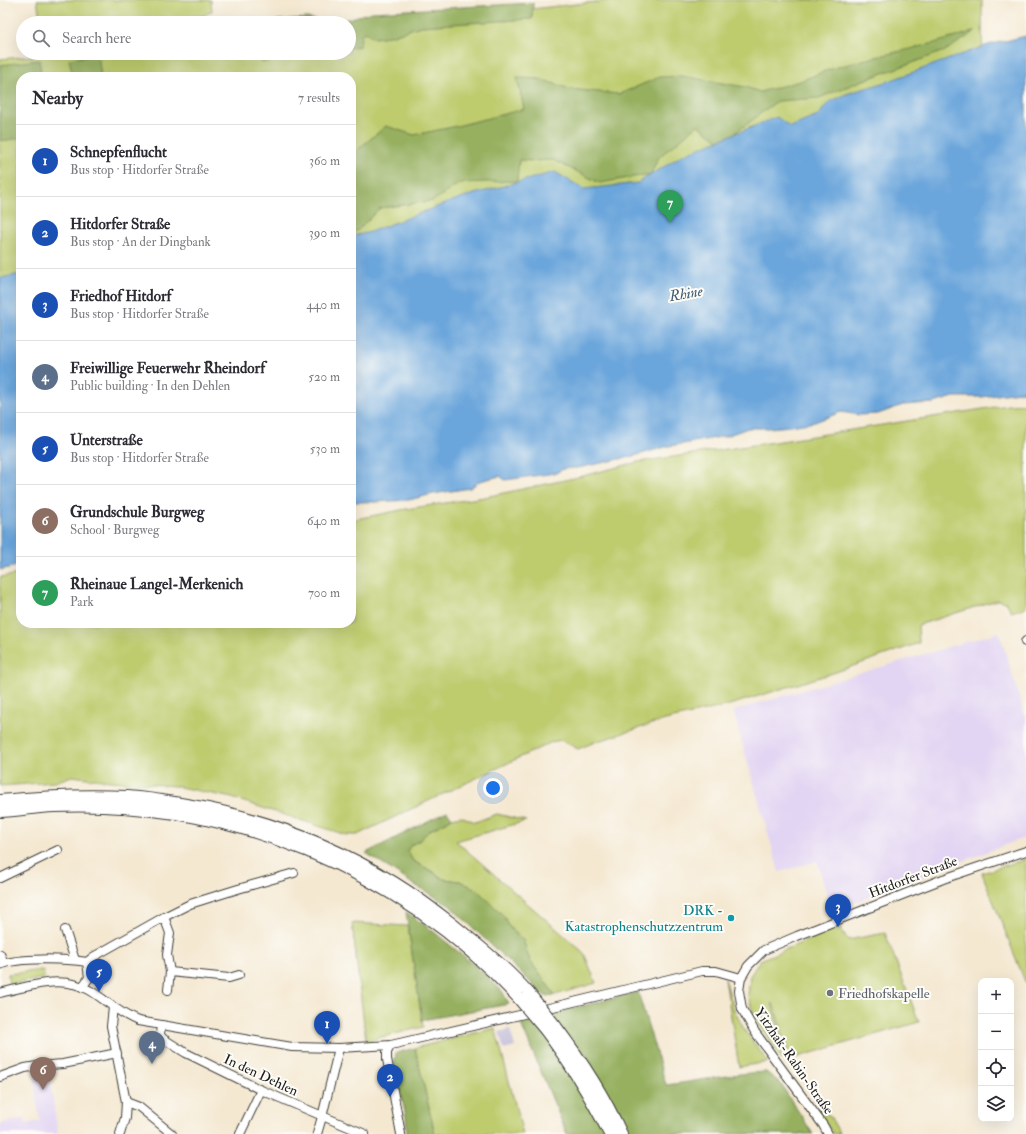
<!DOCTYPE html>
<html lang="en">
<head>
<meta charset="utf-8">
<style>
	body { margin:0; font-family:"IM FELL Double Pica",serif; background:#f2f2f3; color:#2b2b33 }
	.controls { position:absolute; right:12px; bottom:12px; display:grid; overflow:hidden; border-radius:8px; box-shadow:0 4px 16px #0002 }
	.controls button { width:36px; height:36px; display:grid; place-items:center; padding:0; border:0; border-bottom:1px solid #e1e1e2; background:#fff; color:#2b2b33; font:20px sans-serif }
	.you { position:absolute; left:493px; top:788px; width:14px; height:14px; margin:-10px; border:3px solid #fff; border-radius:50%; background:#1a73e8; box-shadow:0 0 0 6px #1a73e833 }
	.badge { display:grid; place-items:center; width:26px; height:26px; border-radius:50%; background:#b5179e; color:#fff; font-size:13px; font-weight:700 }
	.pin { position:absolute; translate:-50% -33px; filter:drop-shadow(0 1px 2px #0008) }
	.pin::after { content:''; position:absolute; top:21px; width:14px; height:12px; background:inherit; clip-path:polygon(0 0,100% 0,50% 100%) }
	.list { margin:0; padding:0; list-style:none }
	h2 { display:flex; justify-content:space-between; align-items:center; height:52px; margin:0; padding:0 16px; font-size:17px }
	h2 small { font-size:13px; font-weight:400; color:#7c7c81 }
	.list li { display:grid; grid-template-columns:26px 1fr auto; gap:12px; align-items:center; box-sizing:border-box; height:72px; padding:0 16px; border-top:1px solid #e1e1e2 }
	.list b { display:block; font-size:15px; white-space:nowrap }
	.list p { margin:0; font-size:13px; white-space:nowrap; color:#7c7c81 }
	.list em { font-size:13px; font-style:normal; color:#7c7c81 }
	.icon { flex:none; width:22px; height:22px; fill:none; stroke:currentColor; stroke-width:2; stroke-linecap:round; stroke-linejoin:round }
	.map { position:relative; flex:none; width:1026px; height:1134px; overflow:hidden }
	.search { position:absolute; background:#fff; box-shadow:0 4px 16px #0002; left:16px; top:16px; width:340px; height:44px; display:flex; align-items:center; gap:10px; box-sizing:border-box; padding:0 14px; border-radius:22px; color:#7c7c81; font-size:15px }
	.panel { position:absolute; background:#fff; box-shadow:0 4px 16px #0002; left:16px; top:72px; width:340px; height:556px; border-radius:16px }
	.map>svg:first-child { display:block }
	.built { fill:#e2d4f3 }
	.industrial { fill:#c5c0da }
	.green { fill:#becc6e; stroke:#6d7445 }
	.forest { fill:#96b061; stroke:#59663e }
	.water { fill:#6ba5db; stroke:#44607c }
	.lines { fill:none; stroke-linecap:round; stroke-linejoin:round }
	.minor-casing { stroke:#3c3b37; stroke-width:10 }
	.highway-casing { stroke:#3c3b37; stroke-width:14 }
	.minor { stroke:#fff; stroke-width:8 }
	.highway { stroke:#fff; stroke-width:12 }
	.highway-bridge-casing { stroke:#3c3b37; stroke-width:14; stroke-linecap:butt }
	.highway-bridge { stroke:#fff; stroke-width:12 }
	.culture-dot { fill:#0f9aa8; stroke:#fdfcf7; stroke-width:1.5 }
	.worship-dot { fill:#6b7280; stroke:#fdfcf7; stroke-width:1.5 }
	.labels { text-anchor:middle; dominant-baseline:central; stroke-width:4; stroke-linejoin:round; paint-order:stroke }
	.street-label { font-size:14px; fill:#1c1c1c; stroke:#fdfcf7 }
	.culture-label { font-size:14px; fill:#0d838f; stroke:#fdfcf7; text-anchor:end }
	.worship-label { font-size:14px; fill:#5b616d; stroke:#fdfcf7; text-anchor:start }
	.water-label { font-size:15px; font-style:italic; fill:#405a72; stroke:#fdfcf7 }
</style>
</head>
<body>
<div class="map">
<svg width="1026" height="1134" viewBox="0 0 1026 1134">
	<rect width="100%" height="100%" fill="#fdfcf7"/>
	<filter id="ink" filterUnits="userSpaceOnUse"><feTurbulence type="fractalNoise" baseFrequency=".025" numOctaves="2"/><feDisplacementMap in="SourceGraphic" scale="8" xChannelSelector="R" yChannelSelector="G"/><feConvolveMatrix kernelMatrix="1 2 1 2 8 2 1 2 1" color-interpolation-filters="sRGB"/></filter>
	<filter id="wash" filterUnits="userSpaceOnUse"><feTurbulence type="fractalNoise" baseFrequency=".012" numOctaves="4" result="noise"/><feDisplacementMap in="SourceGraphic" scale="16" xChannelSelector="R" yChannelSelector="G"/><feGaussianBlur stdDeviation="0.9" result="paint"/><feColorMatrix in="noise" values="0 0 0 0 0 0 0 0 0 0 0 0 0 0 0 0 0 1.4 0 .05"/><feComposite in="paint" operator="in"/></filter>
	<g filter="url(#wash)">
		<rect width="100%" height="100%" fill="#f4e8d1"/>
		<g class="built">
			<polygon points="999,632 1026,719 1026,837 832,911 817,861 779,872 733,711"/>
			<polygon points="49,1073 58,1134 0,1134 0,1124 25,1118 26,1124 40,1121 37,1104 34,1075"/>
		</g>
		<polygon class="industrial" points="510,1029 515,1047 504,1050 499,1032"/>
		<g class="green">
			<polygon points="37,0 211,0 212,11 203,16 156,23 41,23"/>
			<polygon points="614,0 982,0 983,128 351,373 351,77 21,77 21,433 0,436 0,59 61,53 349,53 349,23 327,23 467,16"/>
			<polygon points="1026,404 1026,607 1012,612 1006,602 997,600 918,625 919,643 833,673 726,706 665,720 595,742 578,749 561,740 552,742 357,835 346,835 232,798 175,786 110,781 72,776 55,782 0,786 0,577 21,574 21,623 351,623 351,520 406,509 485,497 570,479 638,462 788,440 1008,405"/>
			<polygon points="497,814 526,821 456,841 584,953 596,983 555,995 530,961 523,940 510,928 503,915 460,881 443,879 435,873 413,861 407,851 411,845 420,840 430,830 446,822 452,818 461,816 475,822"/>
			<polygon points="1026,859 1026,984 982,873"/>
			<polygon points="352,923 408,926 423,1027 366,1041"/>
			<polygon points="840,927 848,940 885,933 919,1022 791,1059 773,1003 772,1004 786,1051 782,1060 754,1016 748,996 750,976 760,960"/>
			<polygon points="43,970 44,978 9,985 8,974"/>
			<polygon points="725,979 735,1012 747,1034 768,1062 739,1067"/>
			<polygon points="495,1028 523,1134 435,1134 415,1048"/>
			<polygon points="817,1107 830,1116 840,1134 833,1134 816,1108"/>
		</g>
		<g class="forest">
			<polygon points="533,3 532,19 421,26 390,36 374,38 366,32 361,34 360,46 349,48 349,23 243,23 307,18 334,23 372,12"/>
			<polygon points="976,31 945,51 861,81 819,98 777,101 722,143 698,125 659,157 651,174 600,183 553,160 532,161 519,160 517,181 460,183 433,201 380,208 357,231 351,231 351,155 386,126 414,135 457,126 524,109 517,78 540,79 570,89 619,94 660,77 682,76 745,87 760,92 800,81 828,70 863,60 931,44"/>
			<polygon points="249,53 317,53 263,62"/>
			<polygon points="98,54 101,77 73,77 69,59"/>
			<polygon points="39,60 42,77 21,77 21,138 0,141 0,65"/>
			<polygon points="447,811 452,818 446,822 430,830 420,840 411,845 407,851 413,861 435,873 443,879 460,881 476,889 503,915 510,928 523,940 530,961 555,995 545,996 449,905 413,884 366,853 409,831"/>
			<polygon points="406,912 429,928 472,963 502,991 509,1004 422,1020"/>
			<path d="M638,992L666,1085C700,1081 733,1073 766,1072L780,1083L813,1134H567L521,1024L559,1012Z"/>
			<polygon points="415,1048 435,1134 407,1134 406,1116 394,1064 396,1053"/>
		</g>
		<g class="water">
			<polygon points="1026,36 1026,391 982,397 954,397 934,403 903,405 878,414 859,415 841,412 815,422 790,426 769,428 748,428 726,436 683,444 669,446 634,456 578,468 565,468 556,473 505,480 500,476 480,481 470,488 433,494 409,500 375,502 351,502 351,236 367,233 463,197 555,172 584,189 638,183 684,154 777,117 790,127 818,116 828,103 846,94 886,82 988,45"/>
			<polygon points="21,274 21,565 0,570 0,278"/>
		</g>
	</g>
	<g filter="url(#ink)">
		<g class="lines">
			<g class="minor-casing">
				<g id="minor">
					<polyline points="1025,642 1026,641"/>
					<polyline points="0,878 58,850"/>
					<polyline points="164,917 170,933 167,955 170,972 168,990"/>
					<polyline points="65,930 75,960"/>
					<polyline points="0,954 4,963"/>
					<path d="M0,965C18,957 67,959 87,962"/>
					<polyline points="170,972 229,978 239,975"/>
					<polyline points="82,987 89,978 87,962 93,957 164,917 190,904 238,889 294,873"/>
					<path d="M0,993C30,986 62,974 91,991C107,1001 120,1014 138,1021L292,1047L339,1048L391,1045L524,1014L702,971H716L741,978"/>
					<polyline points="113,1007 111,1026 126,1102 125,1118 120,1134"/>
					<polyline points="161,1025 160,1034 162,1038 186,1053 261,1090 365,1134"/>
					<polyline points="391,1045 387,1052 387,1059 401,1134"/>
					<polyline points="0,1077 25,1068 37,1066 63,1064 117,1053"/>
					<polyline points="126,1102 139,1107 172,1134"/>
					<polyline points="240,1134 261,1090"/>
					<polyline points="317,1134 322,1117 339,1048"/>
					<polyline points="828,1134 823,1125 755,1032 742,1009 739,991 741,978 748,966 764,950 797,936 943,879 1026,851"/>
				</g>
			</g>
			<g class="highway-casing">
				<g id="highway">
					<path d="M0,801C42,797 84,795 127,797C144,798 163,801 180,804C256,816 329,843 394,883C415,896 434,910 453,925C480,947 506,968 529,994"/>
					<path d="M0,811C18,810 36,807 54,806C231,799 398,868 518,997"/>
					<path d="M555,1026C580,1059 604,1096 621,1134"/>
					<path d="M545,1029C570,1062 591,1097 610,1134"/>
				</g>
			</g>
			<use href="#minor" class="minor"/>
			<use href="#highway" class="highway"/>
			<g class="highway-bridge-casing">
				<g id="highway-bridge">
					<polyline points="529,994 555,1026"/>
					<polyline points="518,997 545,1029"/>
				</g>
			</g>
			<use href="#highway-bridge" class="highway-bridge"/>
		</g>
	</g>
	<circle class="culture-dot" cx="731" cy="918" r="4"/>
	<circle class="worship-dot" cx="830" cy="993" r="4"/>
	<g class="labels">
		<g class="street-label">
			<text transform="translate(913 877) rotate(-21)">Hitdorfer Straße</text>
			<text transform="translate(794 1061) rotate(55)">Yitzhak-Rabin-Straße</text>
			<text transform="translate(261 1075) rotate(25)">In den Dehlen</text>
		</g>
		<g class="culture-label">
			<text x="723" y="910">DRK -<tspan x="723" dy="16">Katastrophenschutzzentrum</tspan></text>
		</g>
		<g class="worship-label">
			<text x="838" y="993">Friedhofskapelle</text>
		</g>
		<g class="water-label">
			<text transform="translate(686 294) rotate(-10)">Rhine</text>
		</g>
	</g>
</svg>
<div class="controls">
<button>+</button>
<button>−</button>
<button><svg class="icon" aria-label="locate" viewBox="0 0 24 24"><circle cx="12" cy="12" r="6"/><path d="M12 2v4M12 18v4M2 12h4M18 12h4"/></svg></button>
<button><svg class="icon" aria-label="layers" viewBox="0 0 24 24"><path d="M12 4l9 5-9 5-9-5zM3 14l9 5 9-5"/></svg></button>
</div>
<div class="you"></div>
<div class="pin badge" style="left:327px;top:1044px;background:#1a4fb4">1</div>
<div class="pin badge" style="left:390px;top:1097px;background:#1a4fb4">2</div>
<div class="pin badge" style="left:838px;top:927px;background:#1a4fb4">3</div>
<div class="pin badge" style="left:152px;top:1064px;background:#5c6f8a">4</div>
<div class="pin badge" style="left:99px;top:992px;background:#1a4fb4">5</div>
<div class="pin badge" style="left:43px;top:1090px;background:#8d6e63">6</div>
<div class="pin badge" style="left:670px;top:223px;background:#2e9e5b">7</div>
<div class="search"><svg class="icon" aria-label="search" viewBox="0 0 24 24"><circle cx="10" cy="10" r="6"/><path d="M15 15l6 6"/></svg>Search here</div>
<section class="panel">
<h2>Nearby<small>7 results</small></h2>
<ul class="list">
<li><span class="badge" style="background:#1a4fb4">1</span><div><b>Schnepfenflucht</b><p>Bus stop · Hitdorfer Straße</p></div><em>360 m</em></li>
<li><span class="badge" style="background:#1a4fb4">2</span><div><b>Hitdorfer Straße</b><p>Bus stop · An der Dingbank</p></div><em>390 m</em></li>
<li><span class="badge" style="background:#1a4fb4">3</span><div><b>Friedhof Hitdorf</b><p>Bus stop · Hitdorfer Straße</p></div><em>440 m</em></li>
<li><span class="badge" style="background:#5c6f8a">4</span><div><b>Freiwillige Feuerwehr Rheindorf</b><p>Public building · In den Dehlen</p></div><em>520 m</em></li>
<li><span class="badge" style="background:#1a4fb4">5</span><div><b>Unterstraße</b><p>Bus stop · Hitdorfer Straße</p></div><em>530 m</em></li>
<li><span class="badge" style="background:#8d6e63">6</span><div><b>Grundschule Burgweg</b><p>School · Burgweg</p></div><em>640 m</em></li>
<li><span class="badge" style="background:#2e9e5b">7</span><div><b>Rheinaue Langel-Merkenich</b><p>Park</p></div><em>700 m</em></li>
</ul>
</section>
</div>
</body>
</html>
